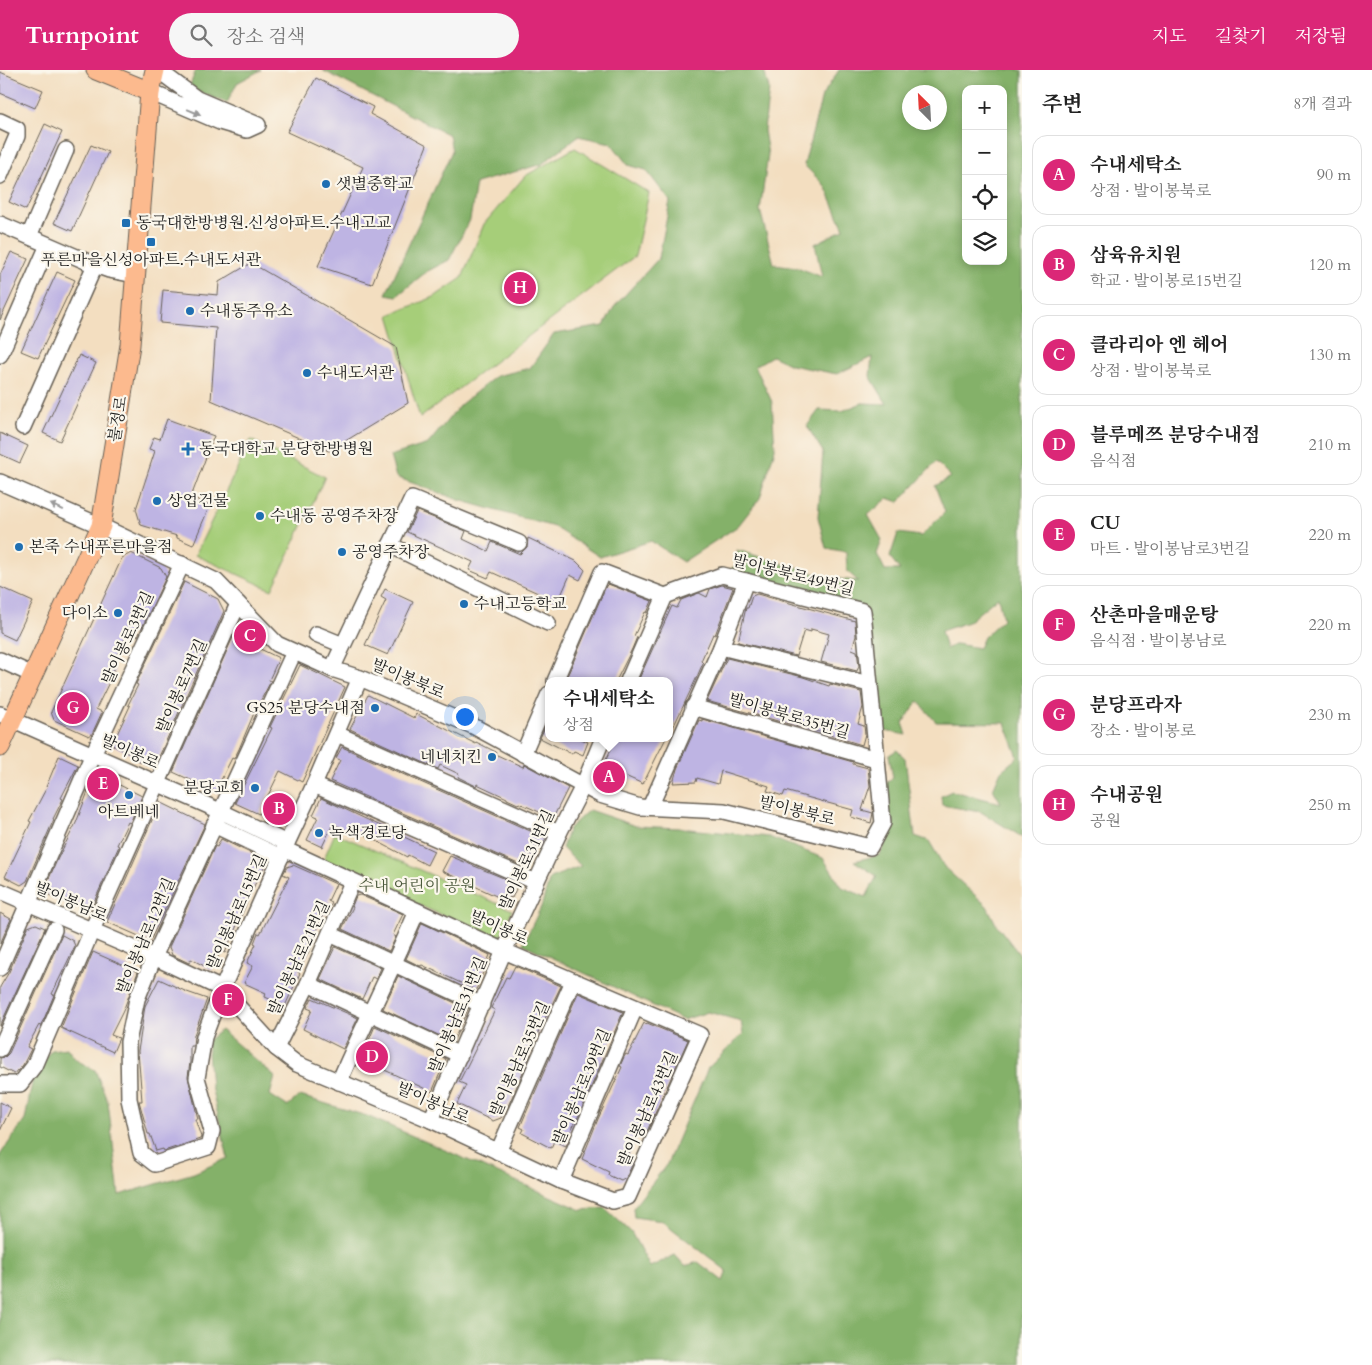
<!DOCTYPE html>
<html lang="ko">
<head>
<meta charset="utf-8">
<style>
	body { margin:0; font-family:Cardo,"Noto Serif KR",serif; background:#f6f6f6; color:#222 }
	.controls { position:absolute; right:15px; top:15px; display:grid; overflow:hidden; border-radius:10px; box-shadow:0 2px 8px #0003 }
	.controls button { width:45px; height:45px; display:grid; place-items:center; padding:0; border:0; border-bottom:1px solid #e0e0e0; background:#fff; color:#222; font:25px sans-serif }
	.compass { position:absolute; left:902px; top:15px; width:45px; height:45px; border-radius:50%; background:#fff; box-shadow:0 2px 8px #0003; rotate:336deg }
	.you { position:absolute; left:464px; top:646px; width:18px; height:18px; margin:-12px; border:4px solid #fff; border-radius:50%; background:#1a73e8; box-shadow:0 0 0 8px #1a73e833 }
	.badge { display:grid; place-items:center; width:32px; height:32px; border-radius:50%; background:#db2777; color:#fff; font-size:16px; font-weight:700 }
	.pin { position:absolute; translate:-50% -50%; border:2px solid #fff; box-shadow:0 1px 5px #0006 }
	.popup { position:absolute; left:545px; top:607px; width:128px; height:65px; box-sizing:border-box; display:grid; place-content:center; border-radius:10px; background:#fff; filter:drop-shadow(0 1px 4px #0005); font-size:16px; white-space:nowrap; color:#767676 }
	.popup b { font-size:19px; color:#222 }
	.popup::after { content:''; position:absolute; left:50%; top:100%; margin-left:-10px; border:10px solid transparent; border-top-color:#fff }
	.list { margin:0; padding:0; list-style:none }
	h2 { display:flex; justify-content:space-between; align-items:center; height:65px; margin:0; padding:0 20px; font-size:21px }
	h2 small { font-size:16px; font-weight:400; color:#767676 }
	.list li { display:grid; grid-template-columns:32px 1fr auto; gap:15px; align-items:center; box-sizing:border-box; height:80px; margin:0 10px 10px; padding:0 10px; border:1px solid #e0e0e0; border-radius:15px }
	.list b { display:block; font-size:19px; white-space:nowrap }
	.list p { margin:0; font-size:16px; white-space:nowrap; color:#767676 }
	.list em { font-size:16px; font-style:normal; color:#767676 }
	.icon { flex:none; width:28px; height:28px; fill:none; stroke:currentColor; stroke-width:2; stroke-linecap:round; stroke-linejoin:round }
	.map { position:relative; flex:none; width:1022px; height:1295px; overflow:hidden }
	header { display:flex; align-items:center; gap:30px; box-sizing:border-box; height:70px; padding:0 25px; background:#db2777; color:#fff }
	header strong { font-size:24px }
	nav { display:flex; gap:28px; margin-inline-start:auto; font-size:18px }
	.search { width:350px; height:45px; background:#f6f6f6; display:flex; align-items:center; gap:12px; box-sizing:border-box; padding:0 18px; border-radius:28px; color:#767676; font-size:19px }
	main { display:flex }
	aside { flex:1; background:#fff }
	.map>svg:first-child { display:block }
	.green { fill:#a6ce79; stroke:#61754a }
	.forest { fill:#84b169; stroke:#506642; fill-rule:evenodd }
	.building { fill:#beb4e3 }
	.lines { fill:none; stroke-linecap:round; stroke-linejoin:round }
	.minor-casing { stroke:#676055; stroke-width:18 }
	.major-casing { stroke:#676055; stroke-width:21 }
	.minor { stroke:#fff; stroke-width:15 }
	.major { stroke:#fcba8e; stroke-width:19 }
	.oneway { fill:#999 }
	.poi-dot { fill:#1f6fb2; stroke:#fbf7ec; stroke-width:2 }
	.labels { text-anchor:middle; dominant-baseline:central; stroke-width:4.5; stroke-linejoin:round; paint-order:stroke }
	.poi-label { font-size:16px; fill:#1c1c1c; stroke:#fbf7ec; text-anchor:start }
	.street-label { font-size:16px; fill:#1c1c1c; stroke:#fbf7ec }
	.park-label { font-size:16px; fill:#4c5a3d; stroke:#fbf7ec }
</style>
</head>
<body>
<header>
<strong>Turnpoint</strong>
<div class="search"><svg class="icon" aria-label="search" viewBox="0 0 24 24"><circle cx="10" cy="10" r="6"/><path d="M15 15l6 6"/></svg>장소 검색</div>
<nav><a>지도</a><a>길찾기</a><a>저장됨</a></nav>
</header>
<main>
<div class="map">
<svg width="1022" height="1295" viewBox="0 0 1022 1295">
	<rect width="100%" height="100%" fill="#fbf7ec"/>
	<filter id="ink" filterUnits="userSpaceOnUse"><feTurbulence type="fractalNoise" baseFrequency=".02" numOctaves="2"/><feDisplacementMap in="SourceGraphic" scale="10" xChannelSelector="R" yChannelSelector="G"/><feConvolveMatrix kernelMatrix="1 2 1 2 8 2 1 2 1" color-interpolation-filters="sRGB"/></filter>
	<filter id="wash" filterUnits="userSpaceOnUse"><feTurbulence type="fractalNoise" baseFrequency=".0096" numOctaves="4" result="noise"/><feDisplacementMap in="SourceGraphic" scale="20" xChannelSelector="R" yChannelSelector="G"/><feGaussianBlur stdDeviation="1.12" result="paint"/><feColorMatrix in="noise" values="0 0 0 0 0 0 0 0 0 0 0 0 0 0 0 0 0 1.4 0 .05"/><feComposite in="paint" operator="in"/></filter>
	<g filter="url(#wash)">
		<rect width="100%" height="100%" fill="#f3dec0"/>
		<g class="green">
			<polygon points="575,78 649,123 635,186 420,348 389,245 434,227 462,208 484,154 525,106"/>
			<polygon points="251,370 325,407 272,520 195,485"/>
			<polygon points="335,763 512,840 499,870 322,793"/>
		</g>
		<g class="forest">
			<polygon points="196,0 261,0 237,13 227,33 189,18"/>
			<path d="M322,0H764L769,19L764,60L768,85L760,140L774,194L797,197L822,207L815,174L844,159L825,116L804,95L822,26L839,0H1022V767L981,742L942,735L941,726L952,721L1001,733L993,719L1001,701L1018,687L1005,653L936,652L918,631L903,653L907,665L884,661L871,569L859,538L728,501L739,493L737,480L830,508L858,511L847,501L846,482L826,478L818,447L823,382L807,356L819,340L842,341L862,333L887,334L870,306L872,287L837,304L791,295L772,286L755,296L772,332L775,379L760,428L738,456L683,492L651,471L600,487L554,457L459,430L396,407L390,386L428,374L460,335L496,306L530,298L554,264L604,256L614,237L659,188L670,131L646,100L628,95L611,73L578,66L542,94L476,113L470,150L449,190L426,202L397,226L386,224L452,81L449,65ZM966,19H1003V191H966ZM909,22H939V52H909ZM936,392L951,407L935,416L945,442L921,466L898,463L890,487L900,500H885L877,484L882,470L868,445L888,428L899,432ZM998,527L1003,549L984,567L979,578L956,574L946,579L941,561L968,552Z"/>
			<polygon points="897,680 905,688 915,766 929,771 945,798 987,836 996,854 1022,888 1022,1295 0,1295 0,1085 25,1050 33,1008 51,980 67,978 76,990 95,1000 108,1032 119,1125 194,1103 228,1088 211,1016 207,971 221,960 275,1007 270,1025 287,1036 300,1026 367,1046 582,1140 605,1138 631,1162 650,1197 675,1185 685,1196 698,1192 723,1211 727,1201 662,1151 634,1147 633,1138 667,1094 708,998 743,964 741,951 708,942 683,950 523,874 541,837 550,808 581,796 562,778 569,758 589,740 636,756 679,758 769,767 823,788 842,817 866,827 877,806 854,791 880,785 894,753 877,720 893,708 889,685"/>
		</g>
		<g id="blocks">
			<g class="building">
				<polygon points="0,2 43,20 35,38 0,23"/>
				<polygon points="316,8 373,37 370,44 427,75 372,214 318,196 363,97 287,62"/>
				<polygon points="45,54 62,62 26,140 9,132"/>
				<polygon points="91,75 108,82 72,161 54,153"/>
				<polygon points="11,182 28,189 0,250 0,205"/>
				<polygon points="251,193 396,277 408,333 329,381 211,330 216,258 160,253 163,220 218,225 219,212"/>
				<polygon points="57,202 75,210 38,288 21,281"/>
				<polygon points="79,285 96,293 60,371 43,363"/>
				<polygon points="167,349 214,366 191,427 210,435 193,475 177,468 177,466 141,455 136,439 155,381 149,379 154,367 160,369"/>
				<polygon points="0,363 28,376 20,393 0,384"/>
				<polygon points="417,441 466,461 463,469 488,481 492,472 520,484 527,477 528,468 576,491 585,500 580,510 570,505 558,532 491,502 488,508 469,500 473,492 407,462"/>
				<polygon points="131,483 161,498 166,507 138,566 128,562 111,598 115,600 96,639 102,642 92,664 89,666 54,650 51,642 122,488"/>
				<polygon points="184,512 218,529 224,541 154,698 133,688 134,685 112,675 130,636 128,635 138,615 136,614"/>
				<polygon points="608,514 652,531 647,543 645,542 634,566 637,567 632,579 616,611 565,611 606,516"/>
				<polygon points="722,515 733,518 715,565 713,564 701,591 703,593 696,609 669,666 669,611 638,611 672,536 677,538 681,530 699,523 707,527 710,519"/>
				<polygon points="0,517 33,532 15,570 0,563"/>
				<polygon points="385,519 413,532 388,585 365,575 386,530 381,527"/>
				<polygon points="757,524 855,551 856,566 852,579 857,581 859,596 857,601 821,592 829,564 811,559 811,562 804,560 796,586 738,572 746,538 748,538 752,526"/>
				<polygon points="242,556 249,559 259,569 256,577 279,588 269,610 271,611 254,643 239,679 234,689 232,688 221,710 224,711 219,723 173,702 237,558"/>
				<polygon points="727,588 803,607 829,616 830,614 861,622 863,637 858,654 864,656 865,664 862,675 800,656 799,657 707,631"/>
				<polygon points="300,595 345,617 302,712 280,701 259,744 235,733 272,658 270,657"/>
				<polygon points="368,625 414,648 416,644 476,674 476,672 496,682 495,684 523,697 524,694 568,718 553,748 519,733 518,734 507,729 507,728 477,714 476,716 458,707 459,704 440,695 438,699 350,659"/>
				<polygon points="549,648 549,668 579,668 588,672 583,685 574,681 572,684 540,668"/>
				<polygon points="702,649 853,692 853,694 868,698 870,716 862,740 873,743 871,753 851,747 853,740 785,721 783,726 767,721 769,716 721,701 718,714 697,708 696,712 673,713 677,699 699,650 702,651"/>
				<polygon points="612,668 666,668 643,714 603,696 613,675 611,674"/>
				<polygon points="342,677 546,768 540,780 535,777 525,797 330,711 340,690 336,688"/>
				<polygon points="59,686 78,695 61,728 63,729 53,749 54,749 27,811 21,815 5,807 31,752 29,751 47,717 46,717"/>
				<polygon points="95,703 142,726 130,753 128,752 117,775 119,776 90,841 67,829 66,833 43,822 58,788 76,753"/>
				<polygon points="321,728 434,781 427,795 408,785 407,787 354,759 352,763 333,754 322,777 307,770 318,747 313,745"/>
				<polygon points="160,732 205,754 150,871 107,852"/>
				<polygon points="221,769 267,791 254,816 225,883 221,881 212,900 191,889 189,893 172,885 169,877 215,776 217,777"/>
				<polygon points="450,786 518,814 512,828 509,827 507,831 442,801"/>
				<polygon points="293,795 336,814 328,831 332,833 326,844 324,843 313,867 316,868 298,902 300,903 285,936 265,927 266,923 244,913 253,896 247,893 256,874 254,873 258,863 260,864 289,807 283,804 287,797"/>
				<polygon points="360,825 403,844 393,865 396,867 389,881 342,859 353,837 352,836 356,826"/>
				<polygon points="0,843 11,849 0,874"/>
				<polygon points="422,853 490,885 476,920 422,895 420,896 406,889"/>
				<polygon points="36,854 45,858 0,956 0,917 9,902 28,857"/>
				<polygon points="62,865 73,871 75,876 52,924 54,925 44,949 40,956 39,955 27,977 31,979 23,995 18,1001 17,1000 14,1004 0,997 0,988 5,987 9,983"/>
				<polygon points="335,877 381,898 376,909 372,907 362,929 320,909"/>
				<polygon points="93,882 138,902 123,941 111,965 119,968 113,982 61,958"/>
				<polygon points="515,896 561,916 528,983 531,984 509,1034 501,1048 493,1051 457,1034 466,1015 459,1012 495,940 491,938 506,907 509,908"/>
				<polygon points="398,906 468,939 453,972 383,939"/>
				<polygon points="159,909 187,922 207,929 194,965 193,976 190,976 190,992 188,1007 198,1049 195,1049 201,1067 200,1069 164,1081 163,1079 156,1081 150,1064 148,1064 139,1031 142,1031 138,981 145,936"/>
				<polygon points="578,923 623,942 580,1043 568,1066 570,1067 566,1076 554,1071 551,1078 522,1063 524,1059 520,1057"/>
				<polygon points="312,928 358,948 343,979 303,959 312,940 307,938"/>
				<polygon points="644,953 646,954 647,953 688,970 644,1068 638,1065 626,1090 633,1093 626,1108 621,1111 608,1105 609,1102 582,1089 598,1049 622,997 620,996 624,987 626,984 628,985"/>
				<polygon points="375,956 446,989 432,1022 361,989"/>
				<polygon points="0,1032 11,1038 0,1061"/>
			</g>
		</g>
	</g>
	<g filter="url(#ink)">
		<use href="#blocks" fill-opacity="0" stroke="#676055" stroke-width="1"/>
		<g class="lines">
			<g class="minor-casing">
				<g id="minor">
					<polyline points="150,22 220,52 247,60 258,55 197,29 158,0"/>
					<polyline points="0,51 17,59 17,66 0,106"/>
					<polyline points="0,154 95,195 109,200 135,205"/>
					<polyline points="29,166 66,80"/>
					<polyline points="0,285 48,175"/>
					<polyline points="23,357 95,195"/>
					<polyline points="0,412 101,456 216,511 277,574 332,599 360,608 473,656 600,725 640,737 724,741 870,777 883,753 863,541 722,505 665,526 602,502 555,611"/>
					<polyline points="390,475 548,553"/>
					<polyline points="316,564 343,575"/>
					<polyline points="721,577 869,614"/>
					<polyline points="294,582 154,887 137,929 128,972 129,1029 141,1083 155,1094 208,1077 212,1061 197,1008 204,967 222,919 287,773 314,715 360,608"/>
					<polyline points="0,590 33,605"/>
					<polyline points="332,599 412,429 519,473"/>
					<polyline points="628,611 665,526"/>
					<polyline points="693,637 876,689"/>
					<polyline points="0,644 220,741 287,773"/>
					<polyline points="337,664 559,763"/>
					<polyline points="523,684 549,624"/>
					<polyline points="314,715 536,812"/>
					<polyline points="650,737 721,577 746,511"/>
					<polyline points="214,755 281,787"/>
					<polyline points="0,821 154,887 222,919 276,978 297,994 431,1050 561,1111 613,1131 628,1127 700,965 504,881 284,779"/>
					<polyline points="330,864 482,935"/>
					<polyline points="0,898 93,684 182,494"/>
					<polyline points="308,914 460,985"/>
					<polyline points="276,978 308,914 352,812"/>
					<polyline points="0,979 54,860"/>
					<path d="M339,1012C364,954 393,898 417,841"/>
					<polyline points="0,1014 20,1014 34,996 92,860 238,534"/>
					<polyline points="431,1050 504,881 559,763 583,716 603,668"/>
					<polyline points="498,1082 573,911"/>
					<polyline points="561,1111 635,938"/>
				</g>
			</g>
			<g class="major-casing">
				<g id="major">
					<polyline points="96,0 150,22"/>
					<polyline points="0,677 101,456 130,275 150,22 155,0"/>
				</g>
			</g>
			<use href="#minor" class="minor"/>
			<use href="#major" class="major"/>
		</g>
		<defs><path id="oneway-solid" d="M-6-.8H1V-3.2L6.5 0L1 3.2V.8H-6Z" transform="scale(1.25)"/></defs>
		<g class="oneway">
			<use href="#oneway-solid" transform="translate(194 42) rotate(23)"/>
			<use href="#oneway-solid" transform="translate(57 437) rotate(-156)"/>
		</g>
	</g>
	<g class="poi-dot">
		<circle cx="326" cy="114" r="5"/>
		<rect x="121" y="148" width="10" height="10" rx="2.5"/>
		<rect x="146" y="167" width="10" height="10" rx="2.5"/>
		<circle cx="190" cy="241" r="5"/>
		<circle cx="307" cy="303" r="5"/>
		<path d="M185.5 371.5h5v5h5v5h-5v5h-5v-5h-5v-5h5z"/>
		<circle cx="157" cy="431" r="5"/>
		<circle cx="260" cy="446" r="5"/>
		<circle cx="19" cy="477" r="5"/>
		<circle cx="342" cy="482" r="5"/>
		<circle cx="464" cy="534" r="5"/>
		<circle cx="118" cy="543" r="5"/>
		<circle cx="375" cy="638" r="5"/>
		<circle cx="492" cy="687" r="5"/>
		<circle cx="255" cy="718" r="5"/>
		<circle cx="129" cy="725" r="5"/>
		<circle cx="319" cy="763" r="5"/>
	</g>
	<g class="labels">
		<g class="poi-label">
			<text x="336" y="114">샛별중학교</text>
			<text x="136" y="153">동국대한방병원.신성아파트.수내고교</text>
			<text x="151" y="190" text-anchor="middle">푸른마을신성아파트.수내도서관</text>
			<text x="200" y="241">수내동주유소</text>
			<text x="317" y="303">수내도서관</text>
			<text x="199" y="379">동국대학교 분당한방병원</text>
			<text x="167" y="431">상업건물</text>
			<text x="270" y="446">수내동 공영주차장</text>
			<text x="29" y="477">본죽 수내푸른마을점</text>
			<text x="352" y="482">공영주차장</text>
			<text x="474" y="534">수내고등학교</text>
			<text x="108" y="543" text-anchor="end">다이소</text>
			<text x="365" y="638" text-anchor="end">GS25 분당수내점</text>
			<text x="482" y="687" text-anchor="end">네네치킨</text>
			<text x="245" y="718" text-anchor="end">분당교회</text>
			<text x="129" y="742" text-anchor="middle">아트베네</text>
			<text x="329" y="763">녹색경로당</text>
		</g>
		<g class="street-label">
			<text transform="translate(118 349) rotate(-81)">불정로</text>
			<text transform="translate(793 505) rotate(14)">발이봉북로49번길</text>
			<text transform="translate(128 568) rotate(-65)">발이봉로3번길</text>
			<text transform="translate(408 609) rotate(23)">발이봉북로</text>
			<text transform="translate(182 616) rotate(-66)">발이봉로7번길</text>
			<text transform="translate(789 646) rotate(16)">발이봉북로35번길</text>
			<text transform="translate(130 682) rotate(24)">발이봉로</text>
			<text transform="translate(797 741) rotate(14)">발이봉북로</text>
			<text transform="translate(527 790) rotate(-65)">발이봉로31번길</text>
			<text transform="translate(71 832) rotate(23)">발이봉남로</text>
			<text transform="translate(237 842) rotate(-66)">발이봉남로15번길</text>
			<text transform="translate(499 858) rotate(24)">발이봉로</text>
			<text transform="translate(146 866) rotate(-67)">발이봉남로12번길</text>
			<text transform="translate(299 888) rotate(-65)">발이봉남로21번길</text>
			<text transform="translate(458 945) rotate(-67)">발이봉남로31번길</text>
			<text transform="translate(520 989) rotate(-66)">발이봉남로35번길</text>
			<text transform="translate(582 1017) rotate(-67)">발이봉남로39번길</text>
			<text transform="translate(433 1033) rotate(24)">발이봉남로</text>
			<text transform="translate(648 1039) rotate(-66)">발이봉남로43번길</text>
		</g>
		<g class="park-label">
			<text x="417" y="816">수내 어린이 공원</text>
		</g>
	</g>
</svg>
<div class="controls">
<button>+</button>
<button>−</button>
<button><svg class="icon" aria-label="locate" viewBox="0 0 24 24"><circle cx="12" cy="12" r="6"/><path d="M12 2v4M12 18v4M2 12h4M18 12h4"/></svg></button>
<button><svg class="icon" aria-label="layers" viewBox="0 0 24 24"><path d="M12 4l9 5-9 5-9-5zM3 14l9 5 9-5"/></svg></button>
</div>
<svg class="compass" viewBox="-18 -18 36 36"><path d="M0-13l5 13h-10z" fill="#e53935"/><path d="M0 13l5-13h-10z" fill="#767676"/></svg>
<div class="you"></div>
<div class="pin badge" style="left:609px;top:707px">A</div>
<div class="popup"><b>수내세탁소</b>상점</div>
<div class="pin badge" style="left:279px;top:739px">B</div>
<div class="pin badge" style="left:250px;top:566px">C</div>
<div class="pin badge" style="left:372px;top:987px">D</div>
<div class="pin badge" style="left:103px;top:714px">E</div>
<div class="pin badge" style="left:228px;top:930px">F</div>
<div class="pin badge" style="left:73px;top:638px">G</div>
<div class="pin badge" style="left:520px;top:218px">H</div>
</div>
<aside>
<h2>주변<small>8개 결과</small></h2>
<ul class="list">
<li><span class="badge">A</span><div><b>수내세탁소</b><p>상점 · 발이봉북로</p></div><em>90 m</em></li>
<li><span class="badge">B</span><div><b>삼육유치원</b><p>학교 · 발이봉로15번길</p></div><em>120 m</em></li>
<li><span class="badge">C</span><div><b>클라리아 엔 헤어</b><p>상점 · 발이봉북로</p></div><em>130 m</em></li>
<li><span class="badge">D</span><div><b>블루메쯔 분당수내점</b><p>음식점</p></div><em>210 m</em></li>
<li><span class="badge">E</span><div><b>CU</b><p>마트 · 발이봉남로3번길</p></div><em>220 m</em></li>
<li><span class="badge">F</span><div><b>산촌마을매운탕</b><p>음식점 · 발이봉남로</p></div><em>220 m</em></li>
<li><span class="badge">G</span><div><b>분당프라자</b><p>장소 · 발이봉로</p></div><em>230 m</em></li>
<li><span class="badge">H</span><div><b>수내공원</b><p>공원</p></div><em>250 m</em></li>
</ul>
</aside>
</main>
</body>
</html>
